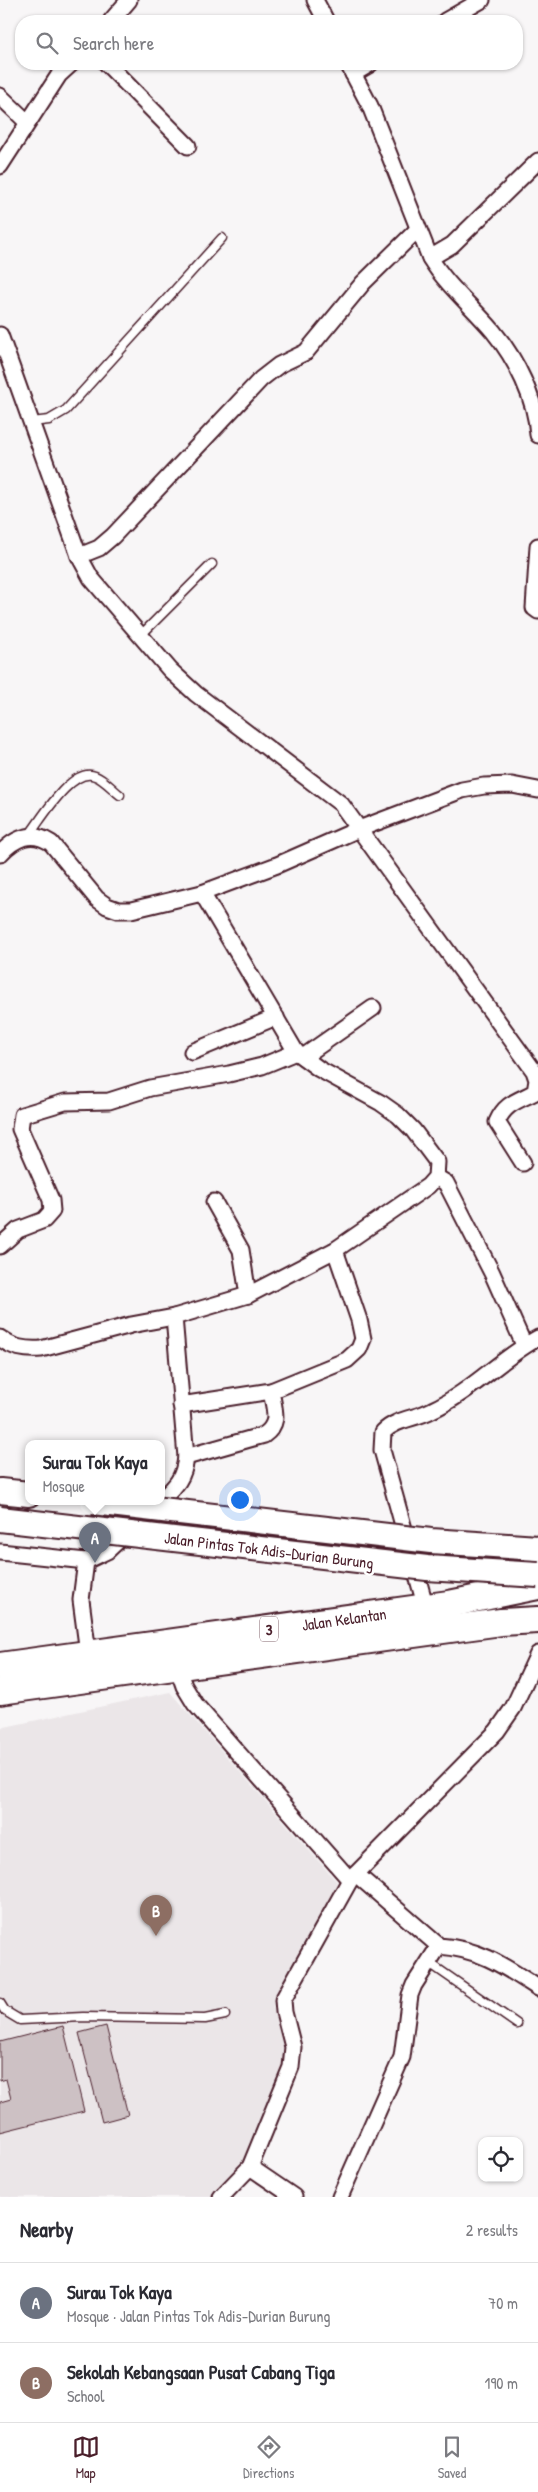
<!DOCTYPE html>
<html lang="en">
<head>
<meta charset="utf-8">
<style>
	body { margin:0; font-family:"Patrick Hand",sans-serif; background:#f2f2f3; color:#2b2b33 }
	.controls { position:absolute; right:15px; bottom:15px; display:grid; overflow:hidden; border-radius:10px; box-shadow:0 1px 4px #0004 }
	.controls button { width:45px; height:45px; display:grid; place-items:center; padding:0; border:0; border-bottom:1px solid #e1e1e2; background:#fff; color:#2b2b33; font:25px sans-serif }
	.you { position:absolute; left:239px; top:1499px; width:18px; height:18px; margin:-12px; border:4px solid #fff; border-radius:50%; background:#1a73e8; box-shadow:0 0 0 8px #1a73e833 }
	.badge { display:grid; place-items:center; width:32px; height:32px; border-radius:50%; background:#4a1f2b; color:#fff; font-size:16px; font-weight:700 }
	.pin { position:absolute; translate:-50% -41px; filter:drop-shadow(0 1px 2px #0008) }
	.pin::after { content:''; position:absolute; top:26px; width:18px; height:15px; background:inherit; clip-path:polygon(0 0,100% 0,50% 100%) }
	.popup { position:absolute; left:25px; top:1440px; width:140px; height:65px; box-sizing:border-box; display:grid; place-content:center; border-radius:10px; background:#fff; filter:drop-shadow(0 1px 4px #0005); font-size:16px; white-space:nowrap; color:#7c7c81 }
	.popup b { font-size:19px; color:#2b2b33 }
	.popup::after { content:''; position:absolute; left:50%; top:100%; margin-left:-10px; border:10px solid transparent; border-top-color:#fff }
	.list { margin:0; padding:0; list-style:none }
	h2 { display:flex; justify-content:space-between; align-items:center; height:65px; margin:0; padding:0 20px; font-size:21px }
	h2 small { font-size:16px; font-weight:400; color:#7c7c81 }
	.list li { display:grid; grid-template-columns:32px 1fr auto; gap:15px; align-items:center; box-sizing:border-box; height:80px; padding:0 20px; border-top:1px solid #e1e1e2 }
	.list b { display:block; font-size:19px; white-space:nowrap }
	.list p { margin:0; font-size:16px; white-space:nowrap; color:#7c7c81 }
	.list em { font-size:16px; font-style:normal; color:#7c7c81 }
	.icon { flex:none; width:28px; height:28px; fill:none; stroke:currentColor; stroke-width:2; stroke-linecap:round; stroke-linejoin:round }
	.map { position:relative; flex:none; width:538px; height:2197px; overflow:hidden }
	.search { position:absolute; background:#fff; box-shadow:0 1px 4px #0004; left:15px; right:15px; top:15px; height:55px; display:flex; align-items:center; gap:12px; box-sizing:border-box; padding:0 18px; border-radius:20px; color:#7c7c81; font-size:19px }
	.sheet { height:225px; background:#fff }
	nav { display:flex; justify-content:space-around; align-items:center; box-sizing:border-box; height:70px; border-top:1px solid #e1e1e2; background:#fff; font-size:14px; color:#7c7c81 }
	nav a { display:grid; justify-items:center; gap:2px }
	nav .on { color:#4a1f2b }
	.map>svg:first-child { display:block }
	.built { fill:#ebe6e8 }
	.building { fill:#cdc1c4; stroke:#4a1f2b }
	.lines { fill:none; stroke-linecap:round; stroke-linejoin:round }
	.lane-casing { stroke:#4a1f2b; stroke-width:11 }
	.street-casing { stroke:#4a1f2b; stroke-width:19 }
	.primary-casing { stroke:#4a1f2b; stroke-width:28 }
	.highway-casing { stroke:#4a1f2b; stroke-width:30 }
	.lane { stroke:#fff; stroke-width:8 }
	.street { stroke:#fff; stroke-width:15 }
	.primary { stroke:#fff; stroke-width:24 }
	.highway { stroke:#fff; stroke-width:26 }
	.primary-bridge-casing { stroke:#4a1f2b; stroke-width:28; stroke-linecap:butt }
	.primary-bridge { stroke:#fff; stroke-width:24 }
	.labels { text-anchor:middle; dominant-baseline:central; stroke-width:5; stroke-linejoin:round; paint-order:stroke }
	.shield { fill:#fff; stroke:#80626b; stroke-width:1 }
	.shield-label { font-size:15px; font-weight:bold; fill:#4a1f2b }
	.street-label { font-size:16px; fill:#4a1f2b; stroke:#fff }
</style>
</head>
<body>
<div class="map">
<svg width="538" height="2197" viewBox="0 0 538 2197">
	<rect width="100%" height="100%" fill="#f8f6f7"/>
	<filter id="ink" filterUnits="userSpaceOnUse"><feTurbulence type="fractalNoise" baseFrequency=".02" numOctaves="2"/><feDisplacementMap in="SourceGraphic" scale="10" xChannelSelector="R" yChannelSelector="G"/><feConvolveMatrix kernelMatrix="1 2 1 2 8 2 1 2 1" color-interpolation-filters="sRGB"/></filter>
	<g filter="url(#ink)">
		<polygon class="built" points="170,1692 337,1882 286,1989 273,2006 287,2063 248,2166 215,2197 0,2197 0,1728"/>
		<g class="building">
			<polygon points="63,2026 84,2111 0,2132 0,2102 11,2099 6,2079 0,2081 0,2042"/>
			<polygon points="106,2026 128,2115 102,2122 79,2033"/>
		</g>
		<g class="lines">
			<g class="lane-casing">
				<g id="lane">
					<polyline points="32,422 49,420 66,410 222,238"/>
					<polyline points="140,636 212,564"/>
					<path d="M29,835C41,820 72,766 95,776C104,779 113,790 120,795"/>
					<polyline points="428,1962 517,2024"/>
					<polyline points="0,2003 5,2011 20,2020 83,2017 205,2019 225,2015"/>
				</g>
			</g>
			<g class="street-casing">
				<g id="street">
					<polyline points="315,0 326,21"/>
					<polyline points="111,21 129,0"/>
					<polyline points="445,21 482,0"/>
					<polyline points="107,64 188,146"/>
					<polyline points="348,64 370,106 430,258 452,245 538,161"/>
					<polyline points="353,74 370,64"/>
					<polyline points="0,96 27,122"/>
					<polyline points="0,166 59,75 71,64"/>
					<path d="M430,258C447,286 472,306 493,331C516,359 536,399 538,435"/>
					<path d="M0,335L79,556L91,578L170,670L196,694L341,804L534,1071L537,1080L535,1092C518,1101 505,1103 497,1122L523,1163"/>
					<polyline points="538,546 534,608 538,611"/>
					<polyline points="79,556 99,548 113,536 261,379 279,365 306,352 363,283 418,229"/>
					<path d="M0,854C15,838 31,830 51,843L97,899L107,906L118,910H131L202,893L277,865L359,829L462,790L484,786L512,785L538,790"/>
					<polyline points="192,1052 276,1017"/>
					<polyline points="303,1057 373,1008"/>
					<polyline points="436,1177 446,1183 492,1273 524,1345"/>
					<polyline points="214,1202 241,1250 248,1295"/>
					<polyline points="0,1246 18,1230 44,1220 52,1211 51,1200 20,1129 22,1115 65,1102 109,1101 150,1088 229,1074 262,1066 296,1052"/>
					<path d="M0,1338C12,1348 25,1350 41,1349L131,1325L174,1317"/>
					<polyline points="181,1405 271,1391 347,1360 359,1349 363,1339 359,1320 335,1250"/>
					<path d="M186,1457L264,1435C281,1423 274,1410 271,1391"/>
					<path d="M161,1500C176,1486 184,1478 186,1457L174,1317L248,1295L335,1250L428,1186L436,1177L437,1162L413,1130L398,1115L381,1103L319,1069L296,1052L202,893"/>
					<polyline points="0,1552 86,1561"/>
					<path d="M426,1608L382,1450L383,1432C397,1418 416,1419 432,1410C471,1392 501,1358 538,1338"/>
					<polyline points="88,1653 81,1600 86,1561 107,1551 155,1506"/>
					<polyline points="177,1666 184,1686 195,1704 350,1880"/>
					<path d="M356,1874L439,1946C481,1949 504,1966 538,1988"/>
					<polyline points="250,2167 294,2197"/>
					<polyline points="221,2197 250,2167 291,2067 293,2047 284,2012 283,2000 350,1880 497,1731 513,1708 538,1654"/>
					<polyline points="340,2197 402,2057 410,1995 414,1985 439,1946"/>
				</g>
			</g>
			<g class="primary-casing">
				<polyline id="primary" points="0,1491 29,1494"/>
			</g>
			<g class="highway-casing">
				<g id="highway">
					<polyline points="0,1666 449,1604 538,1586"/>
					<polyline points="0,1691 501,1622 538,1620"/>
				</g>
			</g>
			<use href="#lane" class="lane"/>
			<use href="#street" class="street"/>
			<use href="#primary" class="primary"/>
			<use href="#highway" class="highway"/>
			<g class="primary-bridge-casing">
				<g id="primary-bridge">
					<polyline points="93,1502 431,1541 538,1548"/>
					<polyline points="0,1519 427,1568 538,1575"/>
				</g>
			</g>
			<use href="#primary-bridge" class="primary-bridge"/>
		</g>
	</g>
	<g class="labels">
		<rect class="shield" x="260" y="1616.5" width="18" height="25" rx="4"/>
		<g class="shield-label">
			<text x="269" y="1629">3</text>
		</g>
		<g class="street-label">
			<text transform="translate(269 1550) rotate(7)">Jalan Pintas Tok Adis-Durian Burung</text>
			<text transform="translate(344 1619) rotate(-8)">Jalan Kelantan</text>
		</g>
	</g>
</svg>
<div class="controls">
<button><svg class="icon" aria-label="locate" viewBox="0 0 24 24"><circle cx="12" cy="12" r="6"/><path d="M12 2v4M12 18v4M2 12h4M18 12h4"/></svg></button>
</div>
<div class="you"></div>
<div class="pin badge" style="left:95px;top:1563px;background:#6b7280">A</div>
<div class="popup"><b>Surau Tok Kaya</b>Mosque</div>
<div class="pin badge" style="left:156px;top:1936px;background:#8d6e63">B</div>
<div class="search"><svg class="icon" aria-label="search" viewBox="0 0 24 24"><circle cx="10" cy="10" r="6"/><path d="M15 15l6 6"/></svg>Search here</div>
</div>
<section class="sheet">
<h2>Nearby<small>2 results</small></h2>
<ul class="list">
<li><span class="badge" style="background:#6b7280">A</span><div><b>Surau Tok Kaya</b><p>Mosque · Jalan Pintas Tok Adis-Durian Burung</p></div><em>70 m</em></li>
<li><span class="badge" style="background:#8d6e63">B</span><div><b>Sekolah Kebangsaan Pusat Cabang Tiga</b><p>School</p></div><em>190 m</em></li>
</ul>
</section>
<nav>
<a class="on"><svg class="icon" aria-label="map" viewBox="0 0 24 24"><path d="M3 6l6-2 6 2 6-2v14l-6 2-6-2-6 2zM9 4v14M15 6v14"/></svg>Map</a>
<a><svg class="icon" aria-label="directions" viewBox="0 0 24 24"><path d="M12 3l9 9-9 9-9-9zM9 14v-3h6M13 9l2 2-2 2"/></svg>Directions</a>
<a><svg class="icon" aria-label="saved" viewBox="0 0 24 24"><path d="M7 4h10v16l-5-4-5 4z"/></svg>Saved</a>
</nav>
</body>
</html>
